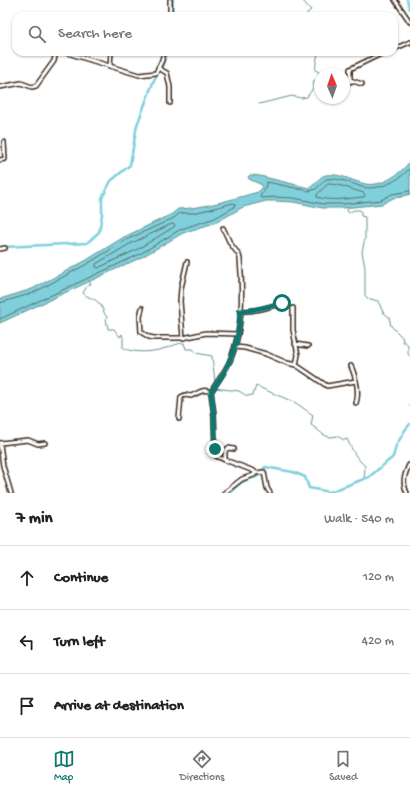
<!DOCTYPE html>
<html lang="en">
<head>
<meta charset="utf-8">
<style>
	body { margin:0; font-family:"Gochi Hand",sans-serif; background:#f6f6f6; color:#222 }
	.compass { position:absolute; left:314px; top:68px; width:36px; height:36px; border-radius:50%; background:#fff; box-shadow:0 1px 3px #0004; rotate:358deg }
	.stop { position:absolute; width:12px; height:12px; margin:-9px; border:3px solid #0f766e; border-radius:50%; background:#fff }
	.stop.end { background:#0f766e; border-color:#fff; box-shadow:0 1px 4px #0008 }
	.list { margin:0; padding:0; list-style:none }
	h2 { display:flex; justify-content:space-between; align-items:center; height:52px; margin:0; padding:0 16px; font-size:17px }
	h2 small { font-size:13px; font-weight:400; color:#767676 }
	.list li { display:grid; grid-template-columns:26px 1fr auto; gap:12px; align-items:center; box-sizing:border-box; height:64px; padding:0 16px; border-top:1px solid #e0e0e0 }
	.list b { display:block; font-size:15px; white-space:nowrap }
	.list em { font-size:13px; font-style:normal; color:#767676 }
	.icon { flex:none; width:22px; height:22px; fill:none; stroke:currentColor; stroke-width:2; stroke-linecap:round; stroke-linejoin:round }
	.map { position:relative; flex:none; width:410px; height:493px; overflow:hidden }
	.search { position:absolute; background:#fff; box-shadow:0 1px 3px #0004; left:12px; right:12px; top:12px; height:44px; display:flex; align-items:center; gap:10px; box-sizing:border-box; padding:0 14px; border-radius:12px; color:#767676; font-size:15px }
	.sheet { height:244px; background:#fff }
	nav { display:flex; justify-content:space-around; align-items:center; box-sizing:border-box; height:56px; border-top:1px solid #e0e0e0; background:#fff; font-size:11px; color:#767676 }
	nav a { display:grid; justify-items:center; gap:2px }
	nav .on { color:#0f766e }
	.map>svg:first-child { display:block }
	.water { fill:#80d0db; stroke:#648e8f }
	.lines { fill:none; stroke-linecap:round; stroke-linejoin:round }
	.shore { stroke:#576c6a; stroke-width:1 }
	.stream { stroke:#648e8f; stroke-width:1 }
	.canal { stroke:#80d0db; stroke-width:2.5 }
	.minor-casing { stroke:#3b2a1e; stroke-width:6 }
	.minor { stroke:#fff; stroke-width:3 }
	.route { stroke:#0f766e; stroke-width:5 }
</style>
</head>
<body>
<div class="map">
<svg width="410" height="493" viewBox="0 0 410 493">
	<rect width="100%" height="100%" fill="#fff"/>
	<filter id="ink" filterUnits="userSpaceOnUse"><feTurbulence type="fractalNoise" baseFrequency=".025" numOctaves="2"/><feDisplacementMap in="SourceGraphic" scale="8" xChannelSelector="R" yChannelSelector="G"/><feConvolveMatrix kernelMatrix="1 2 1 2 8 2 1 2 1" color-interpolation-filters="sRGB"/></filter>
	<g filter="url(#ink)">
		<path class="water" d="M410,161V194L401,197L393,198L382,204L343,208H323L293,202L275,201H266L243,207L217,222L183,233L142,257L0,323V299L32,289L85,261L124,237L172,214L178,209C206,208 232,199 258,192L262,188V185L249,179L248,177L250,175L260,176L309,188C316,185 319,176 326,175C339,173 350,180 362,183C379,189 400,175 410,161Z"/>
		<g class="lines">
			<g class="shore">
				<path d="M410,168C399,181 379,191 362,187C358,186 355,184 351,183C343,180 334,178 326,179L316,189L309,191L267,182L266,184L265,190L260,196L261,198L275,197L294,198L323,204H343L381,200L392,194L410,191"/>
				<path d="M328,184C341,184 352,190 364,193L365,195L364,197C349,198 332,202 317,197V195Z"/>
				<polygon points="172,224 175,225 174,227 138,249 98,268 96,267 96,264 128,245"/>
				<polyline points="0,303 33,293 87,264 126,240 174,218 180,213 192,213 211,209 233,203 235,204 234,207 215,218 181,229 140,254 0,319"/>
			</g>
			<g class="stream">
				<polyline points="302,0 311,10 307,13 307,16"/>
				<polyline points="259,104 292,96 301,98 307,97 313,88 314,80 317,80 319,72 315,70 318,52"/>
				<polyline points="348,208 347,211 348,213 354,210 360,210 361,211 361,216 365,217 365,238 362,252 365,268 365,295 367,298 378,301 383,312 389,317 391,326 402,337 403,340 402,342 405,342 408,345 408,354 410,356"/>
				<path d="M89,281L91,284L87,286L83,293C87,298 95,298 99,303C103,307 103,313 107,317L106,319L108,329H114L120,337L122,334L123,338V348C135,354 154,352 166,348C173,346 178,343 184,343L186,349H193L196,353L212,356L215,382"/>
				<path d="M215,388L239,391L247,396L253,395L256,386L296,403L313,415L311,425C317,428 323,437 331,437C333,437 335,436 337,436L344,440L347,439C352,450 356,458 365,466L364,479"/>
				<polyline points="410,405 410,406"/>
			</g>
			<g class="canal">
				<polyline points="407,0 410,9"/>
				<polyline points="172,16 173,0"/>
				<polyline points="162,68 167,52"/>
				<polyline points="4,247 87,243 99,232 102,215 102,198 111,181 130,165 137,125 154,80 159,71"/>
				<polyline points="229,493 242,482 258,476 265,467 293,472 305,477 309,488 330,492 369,477 393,457 396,446 405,430 410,424"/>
			</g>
			<g class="minor-casing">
				<g id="minor">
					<polyline points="395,0 410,22"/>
					<polyline points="170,16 170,0"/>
					<polyline points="394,49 410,42"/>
					<polyline points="64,52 139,75 156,73 162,60 164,52"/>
					<polyline points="110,66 111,52"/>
					<polyline points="158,68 167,73 170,87 170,103"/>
					<polyline points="350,80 362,84"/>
					<polyline points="350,82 350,69 385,52"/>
					<polyline points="0,87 21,83 32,87 36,86 54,61 56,52"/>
					<polyline points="0,160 5,159 4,142"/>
					<path d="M223,228L230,243L239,255L240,259C243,292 243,332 229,363C224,373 217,382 211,392L214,415L215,447L225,451V460L254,471L255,473L254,475L242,479L224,493"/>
					<polyline points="0,249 5,248"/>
					<polyline points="187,262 181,288 180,301 183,338 206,333 238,334"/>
					<polyline points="142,308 140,317 141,332 149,337 154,338 183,338"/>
					<polyline points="293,308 293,330 298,355 296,365"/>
					<path d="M240,311C255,312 268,307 282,303"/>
					<polyline points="295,344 308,346"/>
					<polyline points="235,347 245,348 266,354 287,363 296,365 327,386 356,381"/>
					<path d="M351,366C356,378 360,391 356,403"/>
					<path d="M179,419L181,397L185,395L191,396C199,393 202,388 211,392"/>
					<polyline points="0,443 28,440 38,444 45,443"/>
					<polyline points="0,444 3,466 11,493"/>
					<polyline points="215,447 216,456 225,460"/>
					<polyline points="225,451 228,448 234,449"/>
					<polyline points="255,473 264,472 267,488 270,493"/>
					<path d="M407,493C402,482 404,476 409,465"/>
				</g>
			</g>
			<use href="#minor" class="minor"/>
		</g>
	</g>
	<g class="lines" filter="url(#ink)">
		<path class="route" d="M215,449L214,415L211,392C215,385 220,380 223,374C234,356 240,332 240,311C255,311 268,307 282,303"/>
	</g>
</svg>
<svg class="compass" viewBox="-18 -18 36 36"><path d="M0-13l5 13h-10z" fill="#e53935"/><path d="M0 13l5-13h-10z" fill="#767676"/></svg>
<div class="stop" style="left:282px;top:303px"></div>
<div class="stop end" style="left:215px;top:449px"></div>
<div class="search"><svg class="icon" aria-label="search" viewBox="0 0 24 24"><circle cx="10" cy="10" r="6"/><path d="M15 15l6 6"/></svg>Search here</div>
</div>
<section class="sheet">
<h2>7 min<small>Walk · 540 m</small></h2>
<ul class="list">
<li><svg class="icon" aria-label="ahead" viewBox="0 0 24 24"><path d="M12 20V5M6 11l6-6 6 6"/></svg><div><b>Continue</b></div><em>120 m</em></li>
<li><svg class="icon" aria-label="left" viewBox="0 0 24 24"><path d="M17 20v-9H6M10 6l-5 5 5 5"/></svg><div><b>Turn left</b></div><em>420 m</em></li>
<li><svg class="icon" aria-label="arrive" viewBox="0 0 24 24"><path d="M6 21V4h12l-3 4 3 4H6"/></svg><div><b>Arrive at destination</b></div></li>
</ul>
</section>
<nav>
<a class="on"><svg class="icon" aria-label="map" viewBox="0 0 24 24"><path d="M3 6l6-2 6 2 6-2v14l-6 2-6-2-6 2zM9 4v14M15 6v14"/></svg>Map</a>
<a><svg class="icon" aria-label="directions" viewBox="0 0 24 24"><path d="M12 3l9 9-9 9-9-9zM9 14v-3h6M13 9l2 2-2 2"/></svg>Directions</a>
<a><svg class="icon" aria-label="saved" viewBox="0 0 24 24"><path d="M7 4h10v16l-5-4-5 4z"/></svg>Saved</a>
</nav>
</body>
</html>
